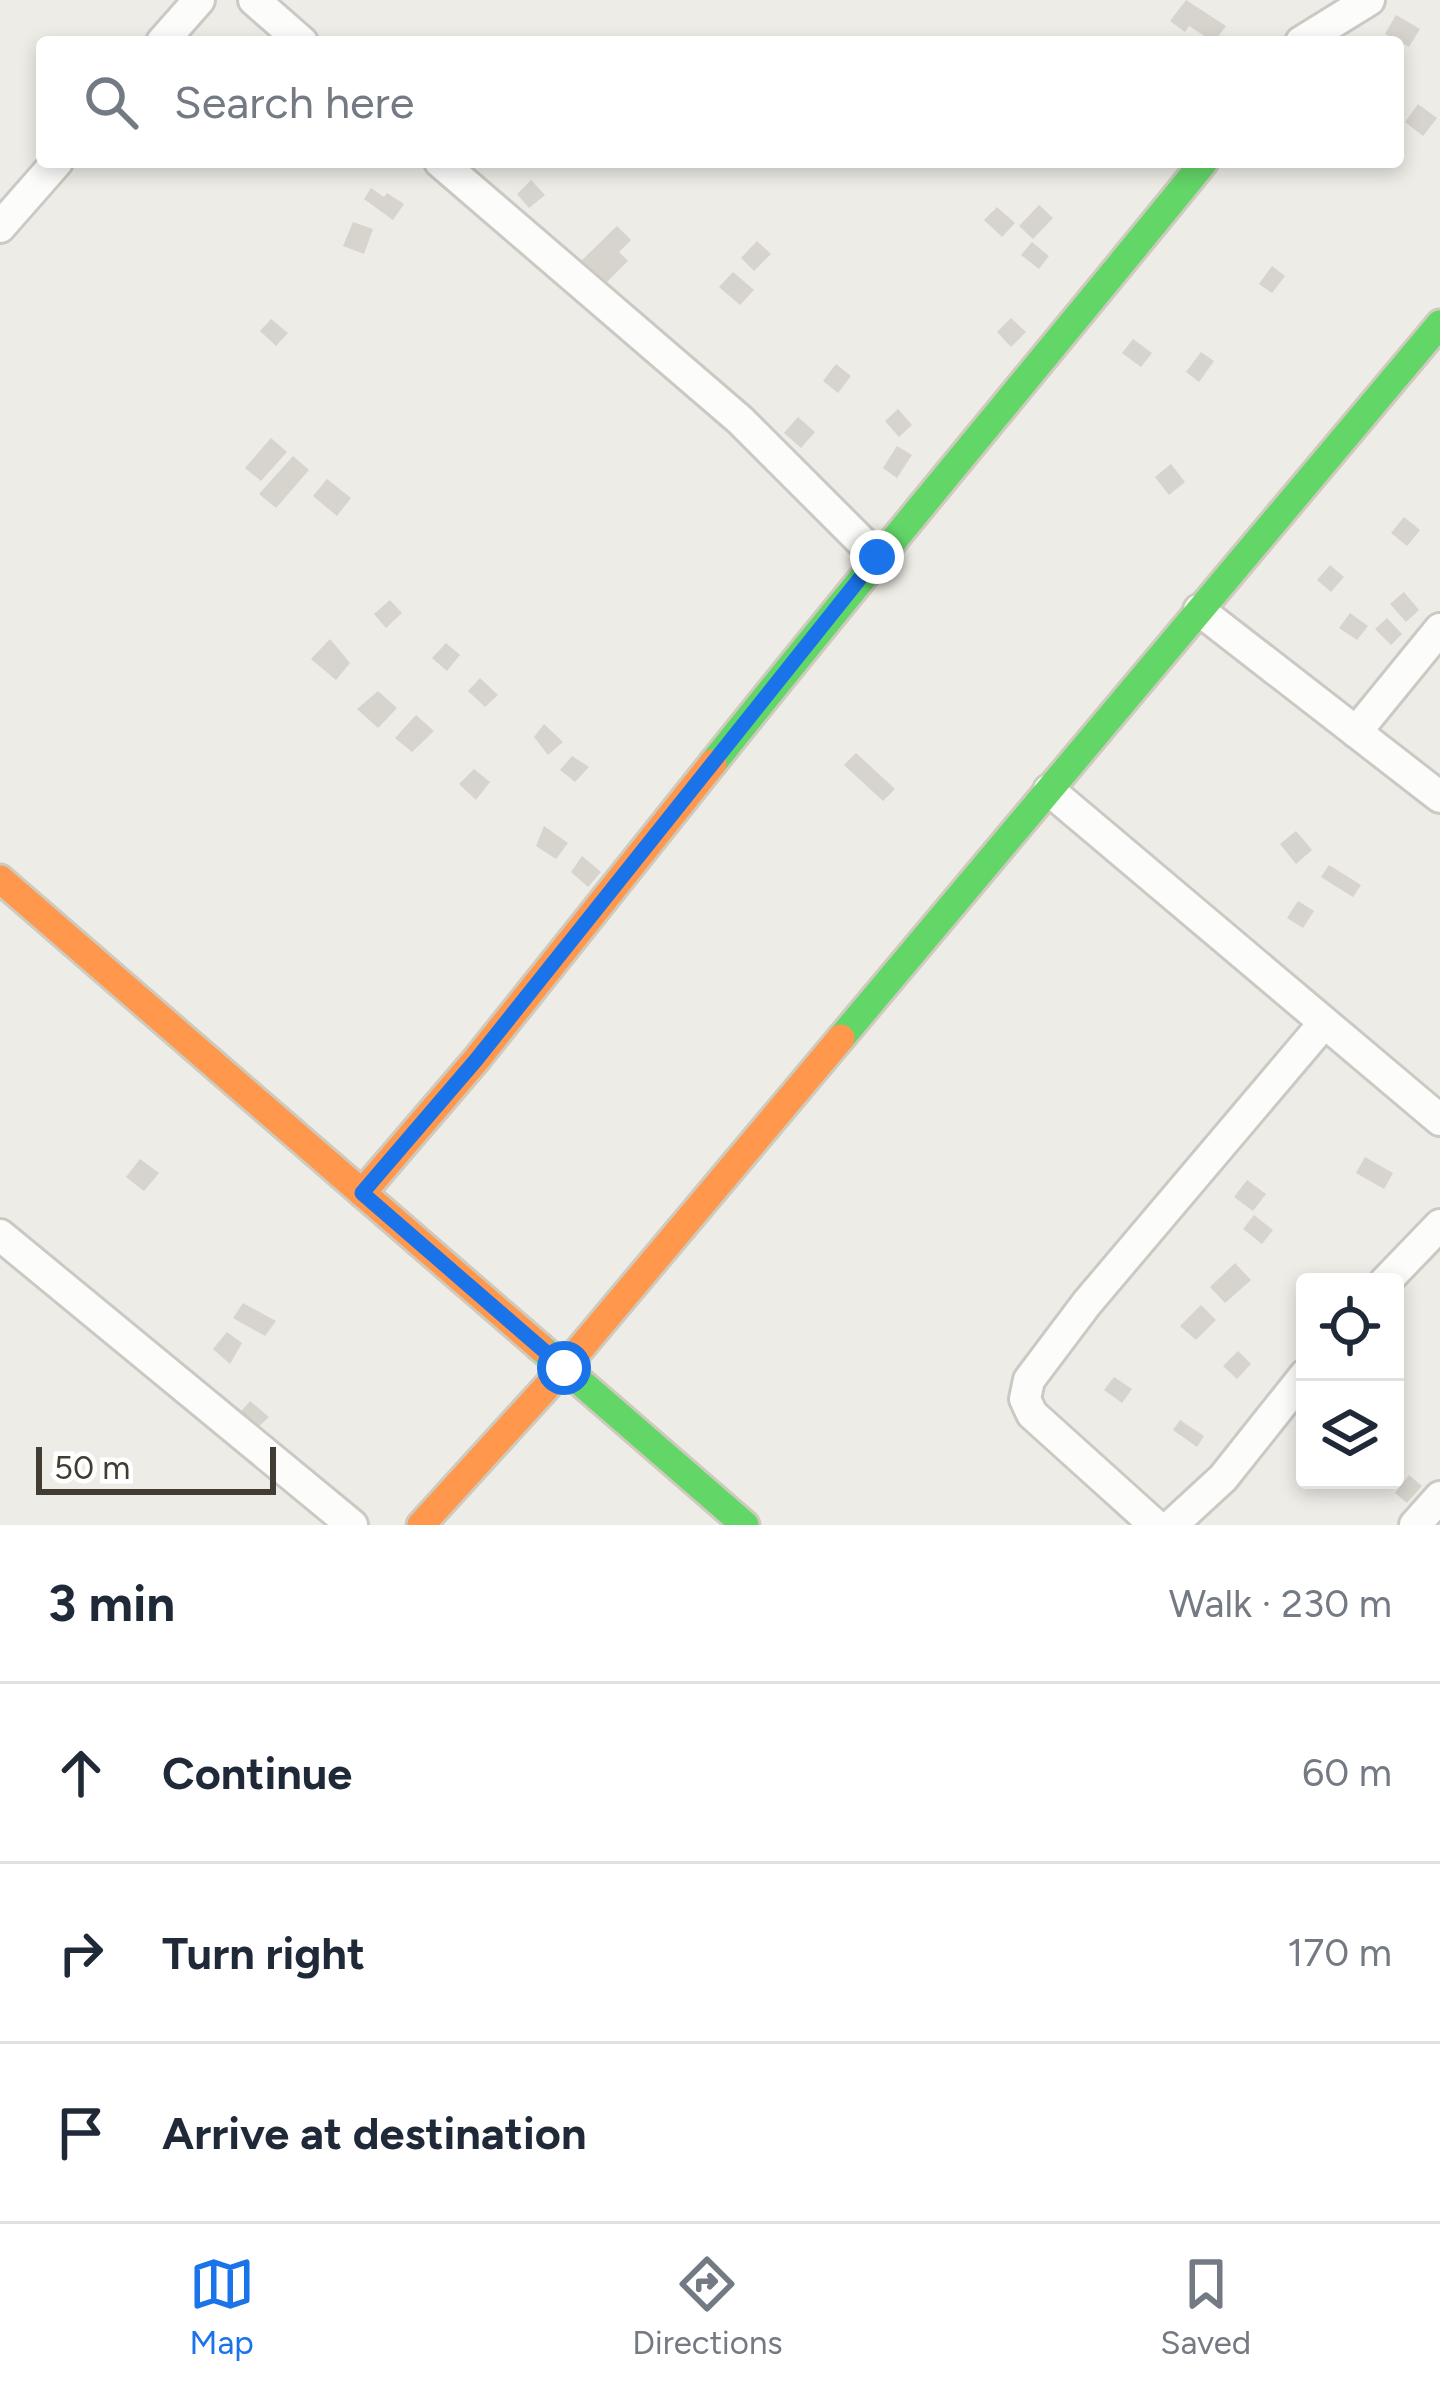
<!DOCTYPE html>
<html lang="en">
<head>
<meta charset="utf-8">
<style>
	body { margin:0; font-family:Figtree,sans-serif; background:#f6f6f7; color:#1f2937 }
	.controls { position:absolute; right:36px; bottom:36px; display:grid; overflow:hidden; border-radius:12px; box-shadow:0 6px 18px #0003 }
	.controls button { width:108px; height:108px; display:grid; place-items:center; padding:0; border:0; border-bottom:3px solid #e0e1e3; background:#fff; color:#1f2937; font:60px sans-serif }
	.scale { position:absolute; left:36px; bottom:30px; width:240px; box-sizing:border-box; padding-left:12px; border:6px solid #423d33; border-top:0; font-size:33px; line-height:42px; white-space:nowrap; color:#423d33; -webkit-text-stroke:9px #fff; paint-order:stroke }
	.stop { position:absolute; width:36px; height:36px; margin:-27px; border:9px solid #1a73e8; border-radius:50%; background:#fff }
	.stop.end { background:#1a73e8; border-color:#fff; box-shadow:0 3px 12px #0008 }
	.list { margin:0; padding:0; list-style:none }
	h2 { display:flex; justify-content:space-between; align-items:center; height:156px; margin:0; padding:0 48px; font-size:51px }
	h2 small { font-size:39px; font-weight:400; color:#747a83 }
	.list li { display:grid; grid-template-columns:78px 1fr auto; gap:36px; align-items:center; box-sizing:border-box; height:180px; padding:0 48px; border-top:3px solid #e0e1e3 }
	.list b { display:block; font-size:45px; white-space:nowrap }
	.list em { font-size:39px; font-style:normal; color:#747a83 }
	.icon { flex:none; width:66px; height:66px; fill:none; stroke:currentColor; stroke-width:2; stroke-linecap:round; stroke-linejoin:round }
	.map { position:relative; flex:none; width:1440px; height:1525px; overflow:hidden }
	.search { position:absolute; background:#fff; box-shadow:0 6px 18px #0003; left:36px; right:36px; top:36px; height:132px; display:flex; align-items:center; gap:30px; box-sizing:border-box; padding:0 42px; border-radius:12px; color:#747a83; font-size:45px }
	.sheet { height:696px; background:#fff }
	nav { display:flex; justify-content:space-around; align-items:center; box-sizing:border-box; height:168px; border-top:3px solid #e0e1e3; background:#fff; font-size:33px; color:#747a83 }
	nav a { display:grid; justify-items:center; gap:6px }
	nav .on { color:#1a73e8 }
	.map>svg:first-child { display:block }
	.building { fill:#d7d4ce }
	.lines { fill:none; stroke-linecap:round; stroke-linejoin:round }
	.street-casing { stroke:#ccc9c4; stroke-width:36 }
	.fast-casing { stroke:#cecabe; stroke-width:33 }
	.slow-casing { stroke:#cecabe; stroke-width:33 }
	.street { stroke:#fcfcfb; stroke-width:30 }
	.fast { stroke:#63d668; stroke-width:27 }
	.slow { stroke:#ff974d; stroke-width:27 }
	.route { stroke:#1a73e8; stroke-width:15 }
</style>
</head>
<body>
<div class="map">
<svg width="1440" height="1525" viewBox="0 0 1440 1525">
	<rect width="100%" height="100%" fill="#eeece6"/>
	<g class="building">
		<polygon points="1186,0 1226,26 1214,42 1189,26 1185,32 1170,21"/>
		<polygon points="1396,15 1420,29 1409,47 1385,34"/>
		<polygon points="1418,104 1437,118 1423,136 1405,122"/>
		<polygon points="531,180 545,195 529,208 517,194"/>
		<polygon points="371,188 384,197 387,193 404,204 393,220 364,199"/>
		<polygon points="1039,205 1053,218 1033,239 1019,226"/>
		<polygon points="997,207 1015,223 1002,237 984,220"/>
		<polygon points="353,222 373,229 364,254 343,246"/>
		<polygon points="617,226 631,240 619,252 628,261 605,284 582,260"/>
		<polygon points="757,241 771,254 754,271 741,258"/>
		<polygon points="1032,242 1049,256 1039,269 1021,255"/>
		<polygon points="1272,266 1285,276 1272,293 1259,284"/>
		<polygon points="733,272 754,290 740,305 719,287"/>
		<polygon points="1011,318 1026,332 1011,347 997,332"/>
		<polygon points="271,319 288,333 276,346 260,331"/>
		<polygon points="1133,339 1152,353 1141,367 1122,353"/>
		<polygon points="1201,352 1214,361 1199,382 1186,372"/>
		<polygon points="836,364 851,376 838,393 823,381"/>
		<polygon points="898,409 912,425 899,437 885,421"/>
		<polygon points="798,417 815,432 801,448 784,433"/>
		<polygon points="271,438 287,452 261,481 245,468"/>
		<polygon points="897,446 912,455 897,478 883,468"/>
		<polygon points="293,456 309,470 276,508 259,494"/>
		<polygon points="1171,464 1185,482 1169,495 1155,477"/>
		<polygon points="327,479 351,498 337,516 313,496"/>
		<polygon points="1404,517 1420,530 1407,546 1391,533"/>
		<polygon points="1330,565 1344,577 1331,592 1317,580"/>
		<polygon points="1404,592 1419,610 1406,622 1390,604"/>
		<polygon points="390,600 402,613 386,628 374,614"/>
		<polygon points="1350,613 1368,626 1357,640 1339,628"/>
		<polygon points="1387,618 1402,634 1391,645 1375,629"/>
		<polygon points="330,639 350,663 336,680 311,659"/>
		<polygon points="446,643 460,655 447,671 432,658"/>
		<polygon points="480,678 498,695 485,707 468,691"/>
		<polygon points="378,691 397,708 378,728 357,709"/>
		<polygon points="416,715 434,731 412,752 395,738"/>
		<polygon points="544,724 563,742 548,755 534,737"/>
		<polygon points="856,753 895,789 883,801 844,765"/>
		<polygon points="572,756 589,767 575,782 560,770"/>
		<polygon points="474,769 490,782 476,800 459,784"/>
		<polygon points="544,826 568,843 556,859 536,846"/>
		<polygon points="1296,831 1312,850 1296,864 1280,844"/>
		<polygon points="582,856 601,872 588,887 571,872"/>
		<polygon points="1329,865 1361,885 1353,897 1321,877"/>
		<polygon points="1298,901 1314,911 1303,928 1287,918"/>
		<polygon points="1365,1157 1393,1173 1384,1189 1356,1173"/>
		<polygon points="140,1159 159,1173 144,1191 126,1177"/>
		<polygon points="1247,1180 1266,1194 1253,1211 1234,1197"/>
		<polygon points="1254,1215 1273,1230 1262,1244 1243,1229"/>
		<polygon points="1235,1263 1251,1280 1225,1303 1210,1287"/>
		<polygon points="243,1303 276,1321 265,1336 233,1318"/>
		<polygon points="1201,1305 1216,1320 1196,1340 1180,1326"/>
		<polygon points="227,1332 242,1343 230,1364 213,1349"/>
		<polygon points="1238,1351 1251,1364 1237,1379 1223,1366"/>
		<polygon points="1114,1377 1132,1389 1122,1403 1104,1390"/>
		<polygon points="250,1401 269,1417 255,1430 237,1416"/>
		<polygon points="1180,1420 1204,1436 1197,1447 1173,1430"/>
		<polygon points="1409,1475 1422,1486 1407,1503 1395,1493"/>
	</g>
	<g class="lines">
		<g class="street-casing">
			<g id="street">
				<polyline points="254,0 302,42"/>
				<polyline points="162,42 199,0"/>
				<polyline points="1301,42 1369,0"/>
				<polyline points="440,162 740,420 877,557"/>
				<polyline points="0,227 57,162"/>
				<polyline points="1199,610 1440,797"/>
				<polyline points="1356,732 1440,629"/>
				<polyline points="1049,790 1440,1120"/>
				<polyline points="0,1235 352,1525"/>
				<polyline points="1385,1282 1440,1225"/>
				<polyline points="1155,1525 1032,1414 1025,1399 1029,1380 1087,1303 1324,1023"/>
				<polyline points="1172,1525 1223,1478 1305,1375"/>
				<polyline points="1415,1525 1440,1497"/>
			</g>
		</g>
		<g class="fast-casing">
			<g id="fast">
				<path d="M713,763C874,561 1041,363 1204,162"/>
				<polyline points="841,1038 1440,324"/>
				<polyline points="540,1347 745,1525"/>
			</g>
		</g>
		<g class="slow-casing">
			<g id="slow">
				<polyline points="0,879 540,1347"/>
				<polyline points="362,1193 476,1060 713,763"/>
				<polyline points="421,1525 564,1368 841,1038"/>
			</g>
		</g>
		<use href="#street" class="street"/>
		<use href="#fast" class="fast"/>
		<use href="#slow" class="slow"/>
	</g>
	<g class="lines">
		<polyline class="route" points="564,1368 362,1193 476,1060 877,557"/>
	</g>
</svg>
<div class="controls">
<button><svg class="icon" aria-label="locate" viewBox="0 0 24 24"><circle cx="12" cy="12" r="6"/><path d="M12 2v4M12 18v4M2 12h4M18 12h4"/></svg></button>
<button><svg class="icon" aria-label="layers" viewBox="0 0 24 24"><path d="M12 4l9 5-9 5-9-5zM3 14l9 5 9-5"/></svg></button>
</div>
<div class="scale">50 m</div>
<div class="stop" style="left:564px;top:1368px"></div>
<div class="stop end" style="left:877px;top:557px"></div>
<div class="search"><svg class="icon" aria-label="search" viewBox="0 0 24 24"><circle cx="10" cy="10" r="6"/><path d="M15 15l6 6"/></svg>Search here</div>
</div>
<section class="sheet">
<h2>3 min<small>Walk · 230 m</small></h2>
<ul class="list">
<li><svg class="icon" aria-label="ahead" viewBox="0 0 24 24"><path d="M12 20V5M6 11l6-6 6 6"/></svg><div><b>Continue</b></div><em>60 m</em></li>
<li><svg class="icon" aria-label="right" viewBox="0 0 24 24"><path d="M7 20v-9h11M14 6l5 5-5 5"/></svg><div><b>Turn right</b></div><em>170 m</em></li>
<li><svg class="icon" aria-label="arrive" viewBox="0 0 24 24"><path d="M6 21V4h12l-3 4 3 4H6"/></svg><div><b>Arrive at destination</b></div></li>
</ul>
</section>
<nav>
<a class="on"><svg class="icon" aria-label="map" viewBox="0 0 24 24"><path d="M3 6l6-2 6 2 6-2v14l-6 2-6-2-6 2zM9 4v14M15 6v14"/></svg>Map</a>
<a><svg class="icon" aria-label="directions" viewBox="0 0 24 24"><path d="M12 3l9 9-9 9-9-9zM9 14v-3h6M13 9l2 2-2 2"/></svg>Directions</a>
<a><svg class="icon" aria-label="saved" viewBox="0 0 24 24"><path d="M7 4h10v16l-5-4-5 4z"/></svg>Saved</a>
</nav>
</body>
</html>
